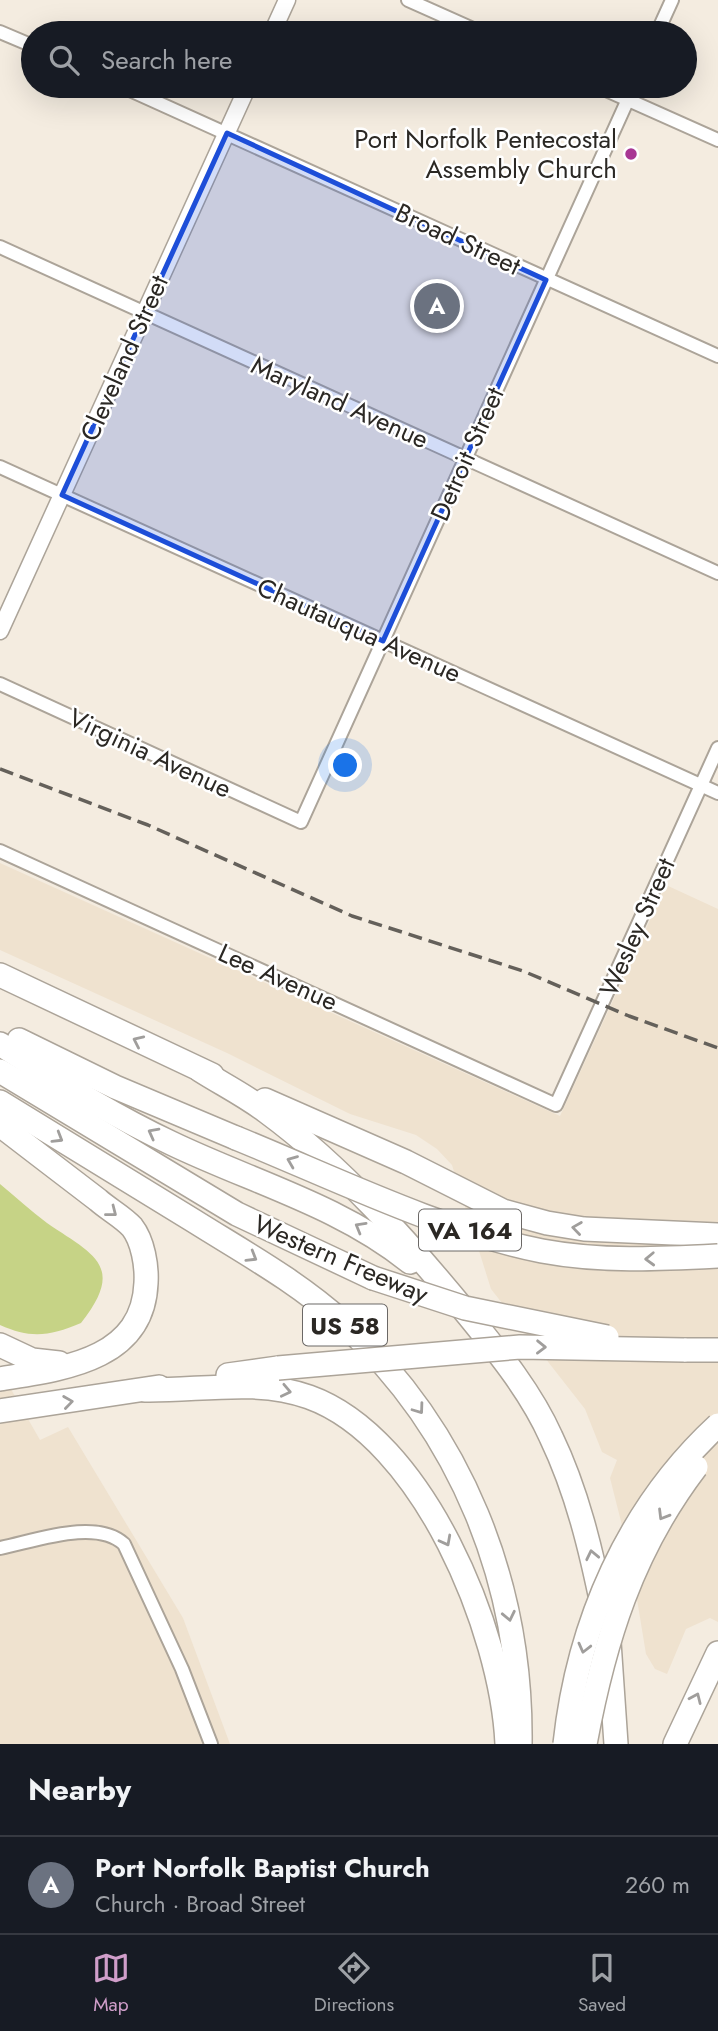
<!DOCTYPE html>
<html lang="en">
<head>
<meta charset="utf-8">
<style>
	body { margin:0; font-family:Jost,sans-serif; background:#20242c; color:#f1f3f6 }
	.you { position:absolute; left:346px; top:766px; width:24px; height:24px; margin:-18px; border:5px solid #fff; border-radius:50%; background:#1a73e8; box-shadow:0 0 0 10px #1a73e833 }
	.badge { display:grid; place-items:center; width:46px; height:46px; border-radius:50%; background:#d09eca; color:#fff; font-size:23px; font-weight:700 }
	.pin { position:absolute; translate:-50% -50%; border:4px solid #fff; box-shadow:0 2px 7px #0006 }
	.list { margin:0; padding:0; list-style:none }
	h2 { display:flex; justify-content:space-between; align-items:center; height:91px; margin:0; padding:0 28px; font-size:30px }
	h2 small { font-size:23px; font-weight:400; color:#9ea1a6 }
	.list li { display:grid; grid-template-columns:46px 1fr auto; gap:21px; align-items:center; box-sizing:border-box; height:98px; padding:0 28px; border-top:2px solid #363941 }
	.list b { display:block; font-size:26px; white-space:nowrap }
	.list p { margin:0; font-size:23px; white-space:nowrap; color:#9ea1a6 }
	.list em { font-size:23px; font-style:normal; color:#9ea1a6 }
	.icon { flex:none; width:38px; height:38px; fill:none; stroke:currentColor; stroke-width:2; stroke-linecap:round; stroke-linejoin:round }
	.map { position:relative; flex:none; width:718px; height:1744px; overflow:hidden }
	.search { position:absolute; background:#171b24; box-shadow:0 7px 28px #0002; left:21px; right:21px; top:21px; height:77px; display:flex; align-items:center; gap:18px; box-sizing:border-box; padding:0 24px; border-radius:38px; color:#9ea1a6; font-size:26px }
	.sheet { height:189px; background:#171b24 }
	nav { display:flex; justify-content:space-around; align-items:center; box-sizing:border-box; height:98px; border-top:2px solid #363941; background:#171b24; font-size:19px; color:#9ea1a6 }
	nav a { display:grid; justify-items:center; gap:4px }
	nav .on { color:#d09eca }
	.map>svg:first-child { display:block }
	.built { fill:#efe2cf }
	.water { fill:#c6d386 }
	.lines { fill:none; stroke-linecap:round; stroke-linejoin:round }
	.minor-casing { stroke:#aca499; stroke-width:16 }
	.tertiary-casing { stroke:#aca499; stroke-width:19 }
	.motorway-casing { stroke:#aca499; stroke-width:26 }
	.minor { stroke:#fff; stroke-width:12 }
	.tertiary { stroke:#fff; stroke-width:16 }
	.motorway { stroke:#fff; stroke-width:23 }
	.rail { stroke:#64605a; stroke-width:3.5; stroke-dasharray:14 7; stroke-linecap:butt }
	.motorway-bridge-casing { stroke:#aca499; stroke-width:26; stroke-linecap:butt }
	.motorway-bridge { stroke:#fff; stroke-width:23 }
	.oneway { stroke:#a09e9c }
	.marked { fill:#1d4ed8; fill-opacity:0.2; stroke:#1d4ed8; stroke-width:5; stroke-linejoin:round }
	.poi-dot { fill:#a83794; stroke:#fff; stroke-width:2.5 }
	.labels { text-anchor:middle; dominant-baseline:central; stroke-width:5; stroke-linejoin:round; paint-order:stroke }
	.shield { fill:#fff; stroke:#6b6866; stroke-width:2 }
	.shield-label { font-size:24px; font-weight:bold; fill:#2b2824 }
	.poi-label { font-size:26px; fill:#2b2824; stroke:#fff; text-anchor:end }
	.street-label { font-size:26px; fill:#2b2824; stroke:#fff }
</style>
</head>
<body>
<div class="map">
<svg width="718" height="1744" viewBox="0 0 718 1744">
	<rect width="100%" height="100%" fill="#f4ece0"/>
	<g class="built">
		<polygon points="0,863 560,1116 666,885 718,909 718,1622 710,1618 686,1629 667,1674 655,1669 646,1654 630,1557 610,1478 617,1460 602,1452 585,1409 491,1289 452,1165 437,1149 416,1135 350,1114 227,1053 0,950"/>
		<polygon points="0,1370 40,1440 68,1427 183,1618 230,1744 0,1744"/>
	</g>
	<path class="water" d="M0,1184C16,1197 31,1211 47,1223C92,1254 127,1265 81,1323C50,1336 31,1339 0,1325Z"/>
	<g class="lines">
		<g class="minor-casing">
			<g id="minor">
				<polyline points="408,0 482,33"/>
				<polyline points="0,32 33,46"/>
				<polyline points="657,33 672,0"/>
				<polyline points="121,86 718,356"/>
				<polyline points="597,86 718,140"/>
				<polyline points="0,247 718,573"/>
				<polyline points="0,467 718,793"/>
				<polyline points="0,684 301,822 634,86"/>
				<polyline points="0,851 556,1105 718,748"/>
				<path d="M0,1548C35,1541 96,1518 124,1544L182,1669L211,1744"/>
			</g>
		</g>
		<g class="tertiary-casing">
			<g id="tertiary">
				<polyline points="272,33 287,0"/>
				<polyline points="0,631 248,86"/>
			</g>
		</g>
		<g class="motorway-casing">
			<g id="motorway">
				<polyline points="0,975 212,1075"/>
				<polyline points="19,1040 115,1087 236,1138"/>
				<path d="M0,1044C55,1080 112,1115 171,1143C252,1182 339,1205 410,1262"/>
				<path d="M200,1070C222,1084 246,1096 267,1112C342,1167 409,1243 468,1315C498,1352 531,1392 551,1437C577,1491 591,1550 603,1609"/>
				<polyline points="0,1071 237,1214 373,1278"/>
				<polyline points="265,1100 406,1162 503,1211 547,1223 584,1229 718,1235"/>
				<path d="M0,1102C65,1142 130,1182 194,1221C245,1253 298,1282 343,1323C462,1432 522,1584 520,1744"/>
				<path d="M0,1125C33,1150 65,1175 98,1200C108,1209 123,1217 132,1227C143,1241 147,1266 146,1283C143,1361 61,1369 0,1379"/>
				<polyline points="0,1345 32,1360 59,1363"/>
				<polyline points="684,1350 718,1350"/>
				<polyline points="228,1375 278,1368"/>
				<path d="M145,1390C199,1391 257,1378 309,1397C423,1438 502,1631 507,1744"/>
				<polyline points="0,1411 159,1387"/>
				<polyline points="609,1642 616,1744"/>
				<polyline points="675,1744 718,1653"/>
			</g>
		</g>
		<use href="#minor" class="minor"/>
		<use href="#tertiary" class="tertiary"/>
		<use href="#motorway" class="motorway"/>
		<polyline class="rail" points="0,769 148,825 352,916 523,971 629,1016 718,1048"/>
		<g class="motorway-bridge-casing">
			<g id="motorway-bridge">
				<path d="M236,1138C332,1177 441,1231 542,1251C601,1262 659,1259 718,1256"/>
				<polyline points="373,1278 465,1308 607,1337"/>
				<polyline points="278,1368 520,1347 684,1350"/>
				<path d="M565,1744C578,1623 628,1508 718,1425"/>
				<path d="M585,1744C604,1641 632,1551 696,1467"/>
			</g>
		</g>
		<use href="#motorway-bridge" class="motorway-bridge"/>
	</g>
	<defs><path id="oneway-chevron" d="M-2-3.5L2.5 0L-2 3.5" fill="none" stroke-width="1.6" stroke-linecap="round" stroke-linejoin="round" transform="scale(1.75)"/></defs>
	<g class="oneway">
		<use href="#oneway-chevron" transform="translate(138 1041) rotate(-155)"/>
		<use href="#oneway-chevron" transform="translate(153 1133) rotate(-152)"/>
		<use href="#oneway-chevron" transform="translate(58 1138) rotate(31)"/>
		<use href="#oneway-chevron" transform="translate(292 1161) rotate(-158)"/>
		<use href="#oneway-chevron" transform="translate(112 1212) rotate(38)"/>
		<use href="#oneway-chevron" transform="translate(360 1227) rotate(-150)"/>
		<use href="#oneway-chevron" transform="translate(577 1228) rotate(-172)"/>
		<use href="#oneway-chevron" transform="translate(252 1257) rotate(31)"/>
		<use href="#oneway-chevron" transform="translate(650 1259) rotate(178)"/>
		<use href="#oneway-chevron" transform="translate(541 1347) rotate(1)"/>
		<use href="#oneway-chevron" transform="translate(286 1391) rotate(12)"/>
		<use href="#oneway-chevron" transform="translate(68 1402) rotate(-8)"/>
		<use href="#oneway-chevron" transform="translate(419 1409) rotate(54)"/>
		<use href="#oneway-chevron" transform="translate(663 1515) rotate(121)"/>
		<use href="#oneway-chevron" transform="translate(446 1541) rotate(62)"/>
		<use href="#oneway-chevron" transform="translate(592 1555) rotate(-102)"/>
		<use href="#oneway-chevron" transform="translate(509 1616) rotate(78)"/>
		<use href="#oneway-chevron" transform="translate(584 1648) rotate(104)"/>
		<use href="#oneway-chevron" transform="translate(696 1698) rotate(-66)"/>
	</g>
	<path class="marked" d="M227,133L546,280L383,641L62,495Z"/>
	<circle class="poi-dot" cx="631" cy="154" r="7"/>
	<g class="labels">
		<g class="shield">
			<rect x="419" y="1209.5" width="102" height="41" rx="5"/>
			<rect x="303" y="1304.5" width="84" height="41" rx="5"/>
		</g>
		<g class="shield-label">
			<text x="470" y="1230">VA 164</text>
			<text x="345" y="1325">US 58</text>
		</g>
		<g class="poi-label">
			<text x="617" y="139">Port Norfolk Pentecostal<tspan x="617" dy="30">Assembly Church</tspan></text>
		</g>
		<g class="street-label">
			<text transform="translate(458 239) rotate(25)">Broad Street</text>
			<text transform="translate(124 358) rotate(-66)">Cleveland Street</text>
			<text transform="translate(340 402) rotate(24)">Maryland Avenue</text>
			<text transform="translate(467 454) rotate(-66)">Detroit Street</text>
			<text transform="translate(359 630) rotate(24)">Chautauqua Avenue</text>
			<text transform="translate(150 753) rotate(25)">Virginia Avenue</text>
			<text transform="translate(637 927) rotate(-66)">Wesley Street</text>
			<text transform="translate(278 977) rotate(24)">Lee Avenue</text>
			<text transform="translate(341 1259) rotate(23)">Western Freeway</text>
		</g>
	</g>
</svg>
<div class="you"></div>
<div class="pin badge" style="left:437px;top:306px;background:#6b7280">A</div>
<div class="search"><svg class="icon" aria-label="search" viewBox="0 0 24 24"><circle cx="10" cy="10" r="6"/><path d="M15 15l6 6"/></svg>Search here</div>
</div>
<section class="sheet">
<h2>Nearby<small></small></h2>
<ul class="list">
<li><span class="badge" style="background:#6b7280">A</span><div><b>Port Norfolk Baptist Church</b><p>Church · Broad Street</p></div><em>260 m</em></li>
</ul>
</section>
<nav>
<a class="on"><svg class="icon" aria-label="map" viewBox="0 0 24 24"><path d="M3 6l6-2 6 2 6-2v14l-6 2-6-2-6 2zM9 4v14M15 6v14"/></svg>Map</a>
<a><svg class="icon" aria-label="directions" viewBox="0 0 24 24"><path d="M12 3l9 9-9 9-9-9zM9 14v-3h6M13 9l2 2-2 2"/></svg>Directions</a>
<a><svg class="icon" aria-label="saved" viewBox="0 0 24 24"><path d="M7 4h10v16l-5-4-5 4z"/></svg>Saved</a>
</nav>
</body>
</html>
